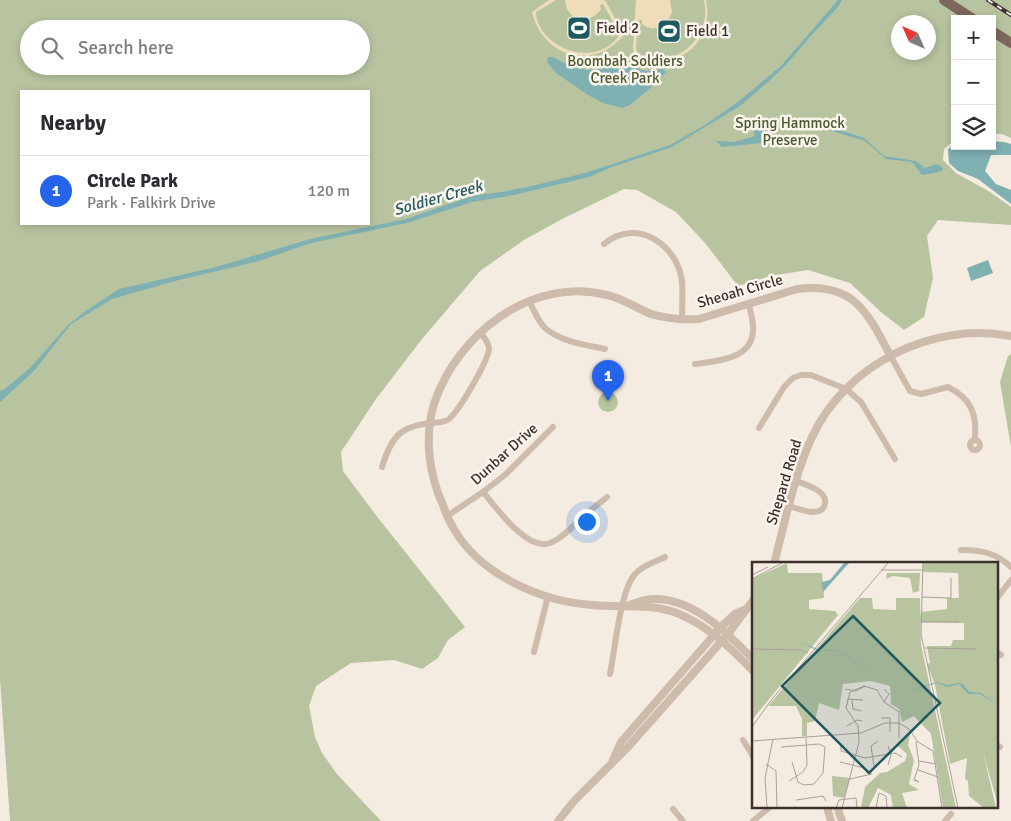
<!DOCTYPE html>
<html lang="en">
<head>
<meta charset="utf-8">
<style>
	body { margin:0; font-family:Signika,sans-serif; background:#f2f2f3; color:#2b2b33 }
	.controls { position:absolute; right:15px; top:15px; display:grid; overflow:hidden; border-radius:0px; box-shadow:0 2px 8px #0003 }
	.controls button { width:45px; height:45px; display:grid; place-items:center; padding:0; border:0; border-bottom:1px solid #e1e1e2; background:#fff; color:#2b2b33; font:25px sans-serif }
	.compass { position:absolute; left:891px; top:15px; width:45px; height:45px; border-radius:50%; background:#fff; box-shadow:0 2px 8px #0003; rotate:315deg }
	.you { position:absolute; left:586px; top:521px; width:18px; height:18px; margin:-12px; border:4px solid #fff; border-radius:50%; background:#1a73e8; box-shadow:0 0 0 8px #1a73e833 }
	.badge { display:grid; place-items:center; width:32px; height:32px; border-radius:50%; background:#2563eb; color:#fff; font-size:16px; font-weight:700 }
	.pin { position:absolute; translate:-50% -41px; filter:drop-shadow(0 1px 2px #0008) }
	.pin::after { content:''; position:absolute; top:26px; width:18px; height:15px; background:inherit; clip-path:polygon(0 0,100% 0,50% 100%) }
	.list { margin:0; padding:0; list-style:none }
	h2 { display:flex; justify-content:space-between; align-items:center; height:65px; margin:0; padding:0 20px; font-size:21px }
	h2 small { font-size:16px; font-weight:400; color:#7c7c81 }
	.list li { display:grid; grid-template-columns:32px 1fr auto; gap:15px; align-items:center; box-sizing:border-box; height:70px; padding:0 20px; border-top:1px solid #e1e1e2 }
	.list b { display:block; font-size:19px; white-space:nowrap }
	.list p { margin:0; font-size:16px; white-space:nowrap; color:#7c7c81 }
	.list em { font-size:16px; font-style:normal; color:#7c7c81 }
	.icon { flex:none; width:28px; height:28px; fill:none; stroke:currentColor; stroke-width:2; stroke-linecap:round; stroke-linejoin:round }
	.map { position:relative; flex:none; width:1011px; height:821px; overflow:hidden }
	.search { position:absolute; background:#fff; box-shadow:0 2px 8px #0003; left:20px; top:20px; width:350px; height:55px; display:flex; align-items:center; gap:12px; box-sizing:border-box; padding:0 18px; border-radius:28px; color:#7c7c81; font-size:19px }
	.panel { position:absolute; background:#fff; box-shadow:0 2px 8px #0003; left:20px; top:90px; width:350px; height:135px; border-radius:0px }
	.map>svg:first-child { display:block }
	.green { fill:#b8c4a0; fill-rule:evenodd }
	.sand { fill:#efdcb8 }
	.water { fill:#7fb0b2 }
	.lines { fill:none; stroke-linecap:round; stroke-linejoin:round }
	.stream { stroke:#7fb0b2; stroke-width:2 }
	.minor { stroke:#cdbbac; stroke-width:6 }
	.tertiary { stroke:#cdbbac; stroke-width:8 }
	.primary { stroke:#7d675c; stroke-width:10 }
	.rail-casing { stroke:#3b302b; stroke-width:4 }
	.rail { stroke:#fbf5ee; stroke-width:2; stroke-dasharray:5.5; stroke-linecap:butt }
	.labels { text-anchor:middle; dominant-baseline:central; stroke-width:5; stroke-linejoin:round; paint-order:stroke }
	.poi-label { font-size:15px; fill:#3b302b; stroke:#fbf5ee; text-anchor:start }
	.park-label { font-size:15px; fill:#4a5a2e; stroke:#fbf5ee }
	.street-label { font-size:15px; fill:#3b302b; stroke:#fbf5ee }
	.water-label { font-size:16px; font-style:italic; fill:#1f5a5e; stroke:#fbf5ee }
	.inset-road { fill:none; stroke:#aaa098; stroke-width:1 }
	.view { fill:#1f5a5e; fill-opacity:0.15; stroke:#1f5a5e; stroke-width:2.5 }
	.inset-edge { fill:none; stroke:#3b302b; stroke-width:2.5 }
</style>
</head>
<body>
<div class="map">
<svg width="1011" height="821" viewBox="0 0 1011 821">
	<rect width="100%" height="100%" fill="#f4ebe1"/>
	<g class="green">
		<path d="M0,0H938L967,19H955V139L944,149L943,160L956,173L990,192L1011,207V225L938,220L927,236L933,278L924,317L904,330L881,312L850,283L808,270L770,276L738,286L705,243L676,212L637,190L624,189L564,218L524,240L480,271L422,339L376,399L341,452L343,471L375,514L465,627L448,640L438,658L422,669L394,660L351,663L316,686L309,706L315,737L322,753L337,774L381,821H10L0,679ZM898,22H928V52H898ZM29,29H361V66H29ZM21,91H369V224H21Z"/>
		<polygon points="951,0 1011,0 1011,39 992,27 992,19 980,19"/>
		<polygon points="992,35 1011,47 1011,138 1002,134 992,134"/>
		<polygon points="1011,354 1011,447 1000,382 1008,356"/>
		<circle cx="608" cy="402" r="10"/>
	</g>
	<g class="sand">
		<path d="M549,0H556L536,12C536,20 540,28 545,34C563,56 603,62 620,34L603,4L600,5L601,9C590,26 566,21 565,0H605L624,35C594,71 543,58 532,12Z"/>
		<path d="M636,0H670L672,12L668,21C660,29 651,31 642,24V20H638L636,47L638,57C674,70 713,39 704,0H706C716,43 674,74 634,59L633,47Z"/>
	</g>
	<g class="water">
		<polygon points="838,0 842,0 837,8 809,38 786,65 769,81 740,106 672,147 612,167 589,177 514,195 472,202 407,223 311,243 259,261 179,280 112,299 71,324 34,371 0,402 0,391 5,389 30,368 68,325 87,310 119,289 216,267 310,239 406,219 472,196 515,190 585,173 670,145 705,125 739,101 781,66"/>
		<path d="M548,57H553C569,66 586,74 605,68C612,66 617,61 624,62C629,63 634,67 639,69C646,72 655,71 662,68L666,72L646,92L628,106L622,108L603,103L588,95L556,73L547,62Z"/>
		<polygon points="813,121 864,138 884,156 916,161 925,168 937,164 943,168 942,171 930,174 922,175 912,162 886,159 865,141 812,125 798,124 783,127 770,134 762,143 722,147 716,141 734,142 755,136 753,131 759,128 765,134 788,123"/>
		<polygon points="992,141 1004,142 1011,144 1011,155 991,155 985,171 996,184 1011,190 1011,204 978,179 958,171 949,163 948,149 955,146 992,146"/>
		<polygon points="988,260 993,273 971,281 967,268"/>
	</g>
	<g class="lines">
		<polyline class="stream" points="511,191 521,189"/>
		<g class="minor">
			<path d="M604,244C636,217 677,244 682,281C683,293 682,307 682,320"/>
			<path d="M529,301C534,310 538,321 545,328C561,342 586,345 605,349"/>
			<path d="M890,355L910,391L921,394L948,387C972,399 977,415 975,440"/>
			<path d="M695,364C718,361 755,359 753,327C753,319 750,311 749,304"/>
			<polyline points="759,428 784,387 793,378 801,375 811,375 846,389 861,402 895,459"/>
			<circle cx="975" cy="445" r="5"/>
			<path d="M382,467C391,438 399,426 431,423C438,422 444,423 449,419C459,411 488,361 489,349C489,342 484,338 480,332"/>
			<path d="M483,492C496,507 527,552 550,543C564,538 575,523 586,514C593,508 600,503 607,497"/>
			<path d="M789,506C799,509 821,519 825,504C826,500 824,496 821,493C815,487 804,484 796,481"/>
			<polyline points="447,516 483,492 506,474 553,427"/>
			<path d="M961,550C982,550 996,553 1011,567"/>
			<polyline points="997,598 1011,580"/>
			<polyline points="534,652 548,596"/>
			<polyline points="997,652 1001,655"/>
			<path d="M610,674C615,650 620,591 635,574C643,565 655,562 665,557"/>
			<polyline points="743,740 754,758"/>
			<polyline points="997,745 1000,747"/>
			<polyline points="673,809 683,821"/>
			<polyline points="753,821 770,807"/>
			<polyline points="945,821 951,814"/>
		</g>
		<g class="tertiary">
			<path d="M774,564C785,522 794,476 812,437C846,364 933,321 1011,336"/>
			<path d="M629,605C636,603 645,599 652,599C693,597 728,634 754,660"/>
			<path d="M754,672C732,649 705,623 674,612C649,603 617,608 591,605C540,601 482,575 455,531C450,523 446,514 443,505C429,475 424,436 434,404C457,334 532,276 607,295C622,298 636,308 651,314C667,319 682,320 699,319L797,289C853,282 867,311 890,355"/>
			<polyline points="613,760 621,742 720,628 735,614 744,610"/>
			<polyline points="827,807 831,821"/>
			<polyline points="837,807 842,821"/>
			<polyline points="558,821 575,800 627,748 728,634 754,599"/>
		</g>
		<g class="primary">
			<polyline points="944,0 973,19"/>
			<polyline points="992,31 1011,43"/>
		</g>
		<g class="rail-casing">
			<polyline id="rail" points="988,0 1011,15"/>
		</g>
		<use href="#rail" class="rail"/>
	</g>
	<defs>
		<g id="stadium-square" transform="scale(1.25)"><rect x="-9" y="-9" width="18" height="18" rx="4" fill="#1f5a5e" stroke="#fbf5ee"/><path d="M0-5a6.5 5 0 1 0 0 10a6.5 5 0 1 0 0-10ZM-3.5-1.8h7v3.6h-7Z" fill="#fff"/></g>
	</defs>
	<g fill-rule="evenodd">
		<use href="#stadium-square" x="579" y="28"/>
		<use href="#stadium-square" x="669" y="31"/>
	</g>
	<g class="labels">
		<g class="poi-label">
			<text x="596" y="28">Field 2</text>
			<text x="686" y="31">Field 1</text>
		</g>
		<g class="park-label">
			<text x="625" y="61">Boombah Soldiers<tspan x="625" dy="17">Creek Park</tspan></text>
			<text x="790" y="123">Spring Hammock<tspan x="790" dy="17">Preserve</tspan></text>
		</g>
		<g class="street-label">
			<text transform="translate(740 291) rotate(-16)">Sheoah Circle</text>
			<text transform="translate(504 454) rotate(-42)">Dunbar Drive</text>
			<text transform="translate(784 482) rotate(-73)">Shepard Road</text>
		</g>
		<g class="water-label">
			<text transform="translate(438 198) rotate(-16)">Soldier Creek</text>
		</g>
	</g>
	<g transform="translate(752 562)">
		<rect width="246" height="246" fill="#f4ebe1"/>
		<path d="M35,1L36,11H70L72,36L57,38V47L83,49L86,53L0,158V17ZM171,1H246V243L231,190L244,246H232L217,234L216,219L213,217L215,196L198,202L183,123L175,102L178,101L175,84H199L201,78H212V61L168,60L169,50L195,47V36H207L206,11L171,10ZM135,11H168L167,29L161,31L158,16L141,14L134,17ZM108,36H120L121,47L144,48V36H168L169,83L204,246H191L179,172L162,154L150,160L147,147L139,142L138,124L119,119L91,122L87,148L67,141L63,159L55,161V174H50V157L44,144H16ZM158,172L156,183L162,198L157,222L167,228L150,231L155,246H141L139,233L126,226L116,246H109L113,225L128,211L135,210L153,199L155,192L146,184ZM80,214L98,216L92,236L81,234Z" fill="#b8c4a0"/>
		<path d="M92,1H97L71,30L70,20L78,18ZM50,81L68,88H79L86,89L146,124L162,127L185,120L195,123L208,121L212,123L217,130L229,131L246,143L228,132H216L207,122L195,125L185,121L163,127L146,124L85,89L64,88Z" fill="#7fb0b2"/>
		<path class="inset-road" d="M171,1L169,72L206,246M129,8H170M0,13L16,5M0,17L30,1M170,35L199,36V16M169,60H207M173,86L224,87M0,87L48,88L56,91M93,127L104,129L113,124M132,127L137,132L132,140M95,137L111,138M100,138L101,147L110,149M129,156H138V170M95,164L105,158L110,159M0,165L20,137L136,1M0,179L109,171L133,161H147L157,167L166,180L181,189L190,246M89,181V189L113,196L143,191L150,195M136,184L139,193L136,203M29,185L67,182L73,185L71,211L62,222L52,223L46,220L40,200M167,199L184,202M88,200L112,206M14,202L24,209L25,246M122,204L119,184L126,179M166,208L186,215M98,217L120,212M162,217L167,220L162,218L167,203L164,179M37,219L51,210L55,203L54,175M44,238L71,234L74,239M15,246L13,216L21,177M84,246L87,238L104,236L105,246M90,246L107,180L106,164L94,146L98,130L112,124L125,128L132,140L147,150V176M124,246L127,231L134,234L135,246"/>
		<path class="view" d="M101,54L188,141L117,211L30,124Z"/>
		<rect width="246" height="246" class="inset-edge"/>
	</g>
</svg>
<div class="controls">
<button>+</button>
<button>−</button>
<button><svg class="icon" aria-label="layers" viewBox="0 0 24 24"><path d="M12 4l9 5-9 5-9-5zM3 14l9 5 9-5"/></svg></button>
</div>
<svg class="compass" viewBox="-18 -18 36 36"><path d="M0-13l5 13h-10z" fill="#e53935"/><path d="M0 13l5-13h-10z" fill="#7c7c81"/></svg>
<div class="you"></div>
<div class="pin badge" style="left:608px;top:401px">1</div>
<div class="search"><svg class="icon" aria-label="search" viewBox="0 0 24 24"><circle cx="10" cy="10" r="6"/><path d="M15 15l6 6"/></svg>Search here</div>
<section class="panel">
<h2>Nearby<small></small></h2>
<ul class="list">
<li><span class="badge">1</span><div><b>Circle Park</b><p>Park · Falkirk Drive</p></div><em>120 m</em></li>
</ul>
</section>
</div>
</body>
</html>
